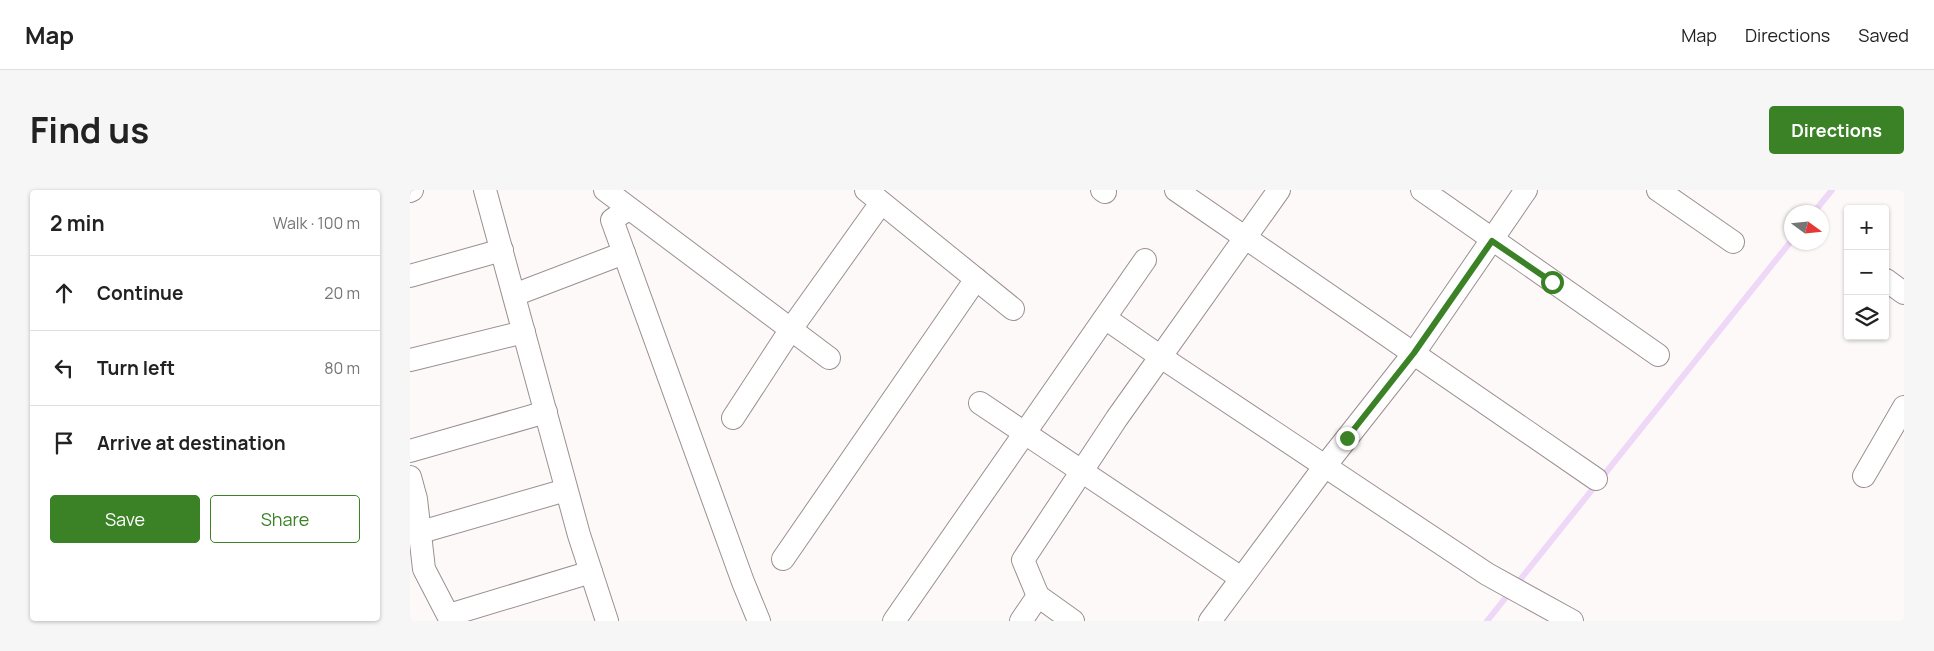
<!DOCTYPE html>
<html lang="en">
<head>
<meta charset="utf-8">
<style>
	body { margin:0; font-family:Manrope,sans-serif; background:#f6f6f6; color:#222 }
	.controls { position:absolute; right:15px; top:15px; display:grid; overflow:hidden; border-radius:5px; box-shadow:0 1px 4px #0004 }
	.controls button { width:45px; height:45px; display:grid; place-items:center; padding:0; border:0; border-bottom:1px solid #e0e0e0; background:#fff; color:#222; font:25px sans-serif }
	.compass { position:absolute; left:1374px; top:15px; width:45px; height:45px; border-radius:50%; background:#fff; box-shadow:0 1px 4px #0004; rotate:105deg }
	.stop { position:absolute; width:15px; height:15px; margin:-11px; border:4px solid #3b8227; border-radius:50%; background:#fff }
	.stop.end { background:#3b8227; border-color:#fff; box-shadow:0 1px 5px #0008 }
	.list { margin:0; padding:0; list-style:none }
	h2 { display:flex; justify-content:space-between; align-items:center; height:65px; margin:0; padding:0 20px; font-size:21px }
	h2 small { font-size:16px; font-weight:400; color:#767676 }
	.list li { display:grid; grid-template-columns:32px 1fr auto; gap:15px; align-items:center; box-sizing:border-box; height:75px; padding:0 20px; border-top:1px solid #e0e0e0 }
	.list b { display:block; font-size:19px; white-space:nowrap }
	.list em { font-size:16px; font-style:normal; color:#767676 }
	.actions { display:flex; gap:10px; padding:15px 20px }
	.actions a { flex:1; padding:11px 0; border:1px solid #3b8227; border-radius:5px; text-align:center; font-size:18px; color:#3b8227 }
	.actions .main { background:#3b8227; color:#fff }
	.icon { flex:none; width:28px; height:28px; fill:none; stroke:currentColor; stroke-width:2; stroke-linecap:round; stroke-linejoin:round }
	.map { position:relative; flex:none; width:1494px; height:431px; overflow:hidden; border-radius:5px }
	header { display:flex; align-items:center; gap:30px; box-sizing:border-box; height:70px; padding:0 25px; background:#fff; border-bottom:1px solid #e0e0e0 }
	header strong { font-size:24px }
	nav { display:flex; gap:28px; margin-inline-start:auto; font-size:18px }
	.intro { display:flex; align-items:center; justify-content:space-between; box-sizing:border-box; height:120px; padding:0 30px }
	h1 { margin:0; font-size:35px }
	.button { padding:12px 22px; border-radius:5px; background:#3b8227; color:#fff; font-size:18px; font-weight:700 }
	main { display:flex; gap:30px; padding:0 30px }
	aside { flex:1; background:#fff; border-radius:5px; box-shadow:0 1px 4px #0004 }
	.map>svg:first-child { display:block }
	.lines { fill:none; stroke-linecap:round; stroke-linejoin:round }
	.stream { stroke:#efd7f7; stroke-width:6 }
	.minor-casing { stroke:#9c8f90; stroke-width:24 }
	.minor { stroke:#fff; stroke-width:22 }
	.route { stroke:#3b8227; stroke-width:6 }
</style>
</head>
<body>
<header>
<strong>Map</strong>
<nav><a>Map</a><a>Directions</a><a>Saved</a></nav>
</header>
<div class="intro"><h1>Find us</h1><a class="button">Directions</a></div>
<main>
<aside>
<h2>2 min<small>Walk · 100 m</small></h2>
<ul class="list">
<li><svg class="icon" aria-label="ahead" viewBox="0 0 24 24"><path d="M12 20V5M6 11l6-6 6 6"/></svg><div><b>Continue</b></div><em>20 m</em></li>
<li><svg class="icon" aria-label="left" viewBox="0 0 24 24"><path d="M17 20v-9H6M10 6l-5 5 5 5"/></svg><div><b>Turn left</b></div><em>80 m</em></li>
<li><svg class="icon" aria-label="arrive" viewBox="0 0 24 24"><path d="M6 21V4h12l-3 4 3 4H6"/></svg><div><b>Arrive at destination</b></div></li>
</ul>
<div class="actions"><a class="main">Save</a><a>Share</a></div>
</aside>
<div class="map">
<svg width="1494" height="431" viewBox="0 0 1494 431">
	<rect width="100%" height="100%" fill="#fef9f9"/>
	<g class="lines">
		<g class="stream">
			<polyline points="1404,22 1422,0"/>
			<polyline points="1077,431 1382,50"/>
		</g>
		<g class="minor-casing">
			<g id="minor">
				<polyline points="75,0 169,345 197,431"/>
				<polyline points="195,0 419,168"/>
				<polyline points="456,0 603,119"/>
				<polyline points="692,0 695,2"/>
				<polyline points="766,0 1186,289"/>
				<polyline points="1012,0 1248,165"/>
				<polyline points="1248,0 1323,52"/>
				<polyline points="0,1 2,0"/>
				<polyline points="218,19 202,30 333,392 349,431"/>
				<polyline points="0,86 92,60"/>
				<polyline points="1476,90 1494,103"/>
				<polyline points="104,105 214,63"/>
				<polyline points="695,128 751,167 1077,384 1162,431"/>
				<polyline points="0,170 114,142"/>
				<polyline points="570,213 831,388"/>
				<polyline points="323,228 381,139 471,13"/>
				<polyline points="0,261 136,222"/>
				<polyline points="1454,286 1494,217"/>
				<polyline points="0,287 6,309 14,379 41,431"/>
				<polyline points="11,342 156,300"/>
				<polyline points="373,369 566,89"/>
				<polyline points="628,406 663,431"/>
				<polyline points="39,425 181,382"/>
				<polyline points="484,431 735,70"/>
				<polyline points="611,431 628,406 613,370 707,228 869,0"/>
				<polyline points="800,431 915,276 1004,163 1116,0"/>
			</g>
		</g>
		<use href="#minor" class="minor"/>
	</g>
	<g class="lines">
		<polyline class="route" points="937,248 1004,163 1082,51 1142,92"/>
	</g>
</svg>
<div class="controls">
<button>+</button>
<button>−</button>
<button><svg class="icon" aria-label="layers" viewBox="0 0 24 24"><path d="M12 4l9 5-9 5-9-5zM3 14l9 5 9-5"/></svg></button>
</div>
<svg class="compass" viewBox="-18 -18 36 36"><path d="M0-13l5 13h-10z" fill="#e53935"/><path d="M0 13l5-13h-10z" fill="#767676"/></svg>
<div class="stop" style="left:1142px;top:92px"></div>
<div class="stop end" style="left:937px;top:248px"></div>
</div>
</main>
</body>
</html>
